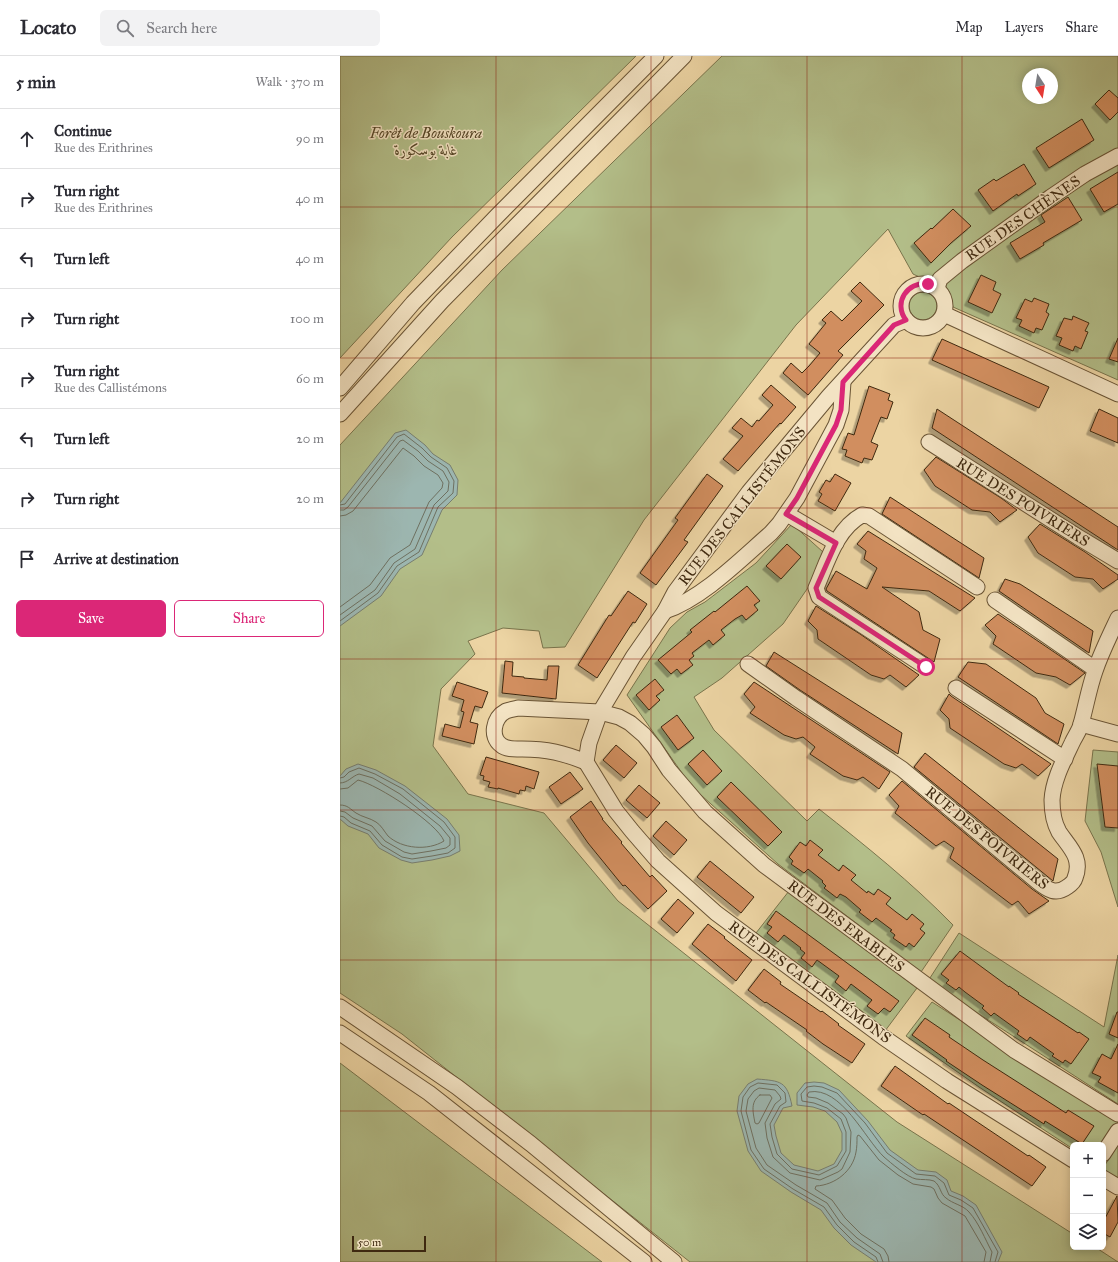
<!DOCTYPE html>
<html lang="en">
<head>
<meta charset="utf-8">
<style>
	body { margin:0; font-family:"IM FELL Great Primer",Amiri,serif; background:#f2f2f3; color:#2b2b33 }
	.controls { position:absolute; right:12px; bottom:12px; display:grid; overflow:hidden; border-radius:6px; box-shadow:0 2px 10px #0003 }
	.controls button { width:36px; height:36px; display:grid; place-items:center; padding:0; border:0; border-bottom:1px solid #e1e1e2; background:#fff; color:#2b2b33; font:20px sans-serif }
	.compass { position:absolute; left:682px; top:12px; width:36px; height:36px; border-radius:50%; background:#fff; box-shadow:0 2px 10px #0003; rotate:168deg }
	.scale { position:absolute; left:12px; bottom:10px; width:74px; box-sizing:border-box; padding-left:4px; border:2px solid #3f2910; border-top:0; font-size:11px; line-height:14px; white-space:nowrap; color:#3f2910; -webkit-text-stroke:3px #f3e3c3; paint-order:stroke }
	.stop { position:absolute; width:12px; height:12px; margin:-9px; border:3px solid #db2777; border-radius:50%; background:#fff }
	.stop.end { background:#db2777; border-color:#fff; box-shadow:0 1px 4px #0008 }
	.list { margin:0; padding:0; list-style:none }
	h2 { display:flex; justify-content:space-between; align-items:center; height:52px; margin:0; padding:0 16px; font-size:17px }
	h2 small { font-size:13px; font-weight:400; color:#7c7c81 }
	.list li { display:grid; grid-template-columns:26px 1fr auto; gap:12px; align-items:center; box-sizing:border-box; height:60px; padding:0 16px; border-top:1px solid #e1e1e2 }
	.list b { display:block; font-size:15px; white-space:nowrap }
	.list p { margin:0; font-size:13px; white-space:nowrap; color:#7c7c81 }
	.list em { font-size:13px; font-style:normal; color:#7c7c81 }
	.actions { display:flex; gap:8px; padding:12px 16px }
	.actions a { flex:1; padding:9px 0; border:1px solid #db2777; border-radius:6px; text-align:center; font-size:14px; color:#db2777 }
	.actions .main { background:#db2777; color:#fff }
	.icon { flex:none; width:22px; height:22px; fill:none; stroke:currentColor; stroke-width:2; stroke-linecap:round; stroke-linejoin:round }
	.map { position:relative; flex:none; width:778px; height:1206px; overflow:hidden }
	header { display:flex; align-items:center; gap:24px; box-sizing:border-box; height:56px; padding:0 20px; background:#fff; border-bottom:1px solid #e1e1e2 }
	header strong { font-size:19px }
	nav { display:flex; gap:22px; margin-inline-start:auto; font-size:14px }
	.search { width:280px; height:36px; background:#f2f2f3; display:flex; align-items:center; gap:10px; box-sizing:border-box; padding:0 14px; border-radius:6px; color:#7c7c81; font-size:15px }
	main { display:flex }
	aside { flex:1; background:#fff }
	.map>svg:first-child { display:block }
	.green { fill:#b3be89; stroke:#79744c; fill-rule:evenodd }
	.water { fill:#9cb6b0; stroke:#777e70 }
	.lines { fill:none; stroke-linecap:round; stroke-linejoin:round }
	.shore { stroke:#6e7060; stroke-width:1 }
	.building { fill:#d18e5e; stroke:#3f2910; filter:url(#shadow) }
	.minor-casing { stroke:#6a5435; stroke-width:17 }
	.minor { stroke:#f3e3c3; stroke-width:15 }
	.route { stroke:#db2777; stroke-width:5 }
	.grid { fill:none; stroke:#8f2418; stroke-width:1; stroke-opacity:0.55 }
	.labels { text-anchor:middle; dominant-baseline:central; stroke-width:3; stroke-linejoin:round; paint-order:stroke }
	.park-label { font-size:15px; font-style:italic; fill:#564728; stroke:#f3e3c3 }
	.street-label { font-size:15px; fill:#3f2910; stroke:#f3e3c3 }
</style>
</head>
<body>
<header>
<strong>Locato</strong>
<div class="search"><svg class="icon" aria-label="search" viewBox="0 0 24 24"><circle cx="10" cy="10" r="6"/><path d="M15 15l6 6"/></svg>Search here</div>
<nav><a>Map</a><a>Layers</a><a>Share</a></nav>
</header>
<main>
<aside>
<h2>5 min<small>Walk · 370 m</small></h2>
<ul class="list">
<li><svg class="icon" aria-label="ahead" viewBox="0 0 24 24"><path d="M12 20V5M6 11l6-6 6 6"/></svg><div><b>Continue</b><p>Rue des Erithrines</p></div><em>90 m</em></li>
<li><svg class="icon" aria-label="right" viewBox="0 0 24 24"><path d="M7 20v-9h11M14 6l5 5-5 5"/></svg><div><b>Turn right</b><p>Rue des Erithrines</p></div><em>40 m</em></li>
<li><svg class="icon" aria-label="left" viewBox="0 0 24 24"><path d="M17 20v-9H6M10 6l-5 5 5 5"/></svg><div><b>Turn left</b></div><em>40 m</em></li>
<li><svg class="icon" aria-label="right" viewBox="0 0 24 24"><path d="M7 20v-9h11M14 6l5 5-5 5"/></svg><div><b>Turn right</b></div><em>100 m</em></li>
<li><svg class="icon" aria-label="right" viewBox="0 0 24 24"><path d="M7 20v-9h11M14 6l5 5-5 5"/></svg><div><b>Turn right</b><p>Rue des Callistémons</p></div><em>60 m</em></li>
<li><svg class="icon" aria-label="left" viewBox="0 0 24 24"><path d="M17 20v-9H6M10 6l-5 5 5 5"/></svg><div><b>Turn left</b></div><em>20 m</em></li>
<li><svg class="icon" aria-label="right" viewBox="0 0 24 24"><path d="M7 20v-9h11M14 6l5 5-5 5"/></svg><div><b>Turn right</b></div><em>20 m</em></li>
<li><svg class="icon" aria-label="arrive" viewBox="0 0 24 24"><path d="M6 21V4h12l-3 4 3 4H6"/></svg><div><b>Arrive at destination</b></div></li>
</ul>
<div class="actions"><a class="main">Save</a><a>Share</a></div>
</aside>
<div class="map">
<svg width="778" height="1206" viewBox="0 0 778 1206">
	<defs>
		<filter id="shadow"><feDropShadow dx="-3.5" dy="3.5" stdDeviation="0" flood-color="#0004"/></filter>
	</defs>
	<rect width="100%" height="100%" fill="#ecd4a3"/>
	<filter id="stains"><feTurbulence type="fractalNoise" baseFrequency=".005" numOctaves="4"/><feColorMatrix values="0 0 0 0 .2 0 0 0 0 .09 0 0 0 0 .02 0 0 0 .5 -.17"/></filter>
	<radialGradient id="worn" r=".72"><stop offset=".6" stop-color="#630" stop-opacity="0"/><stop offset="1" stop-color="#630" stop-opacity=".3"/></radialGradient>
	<g class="green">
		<polygon points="0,0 296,0 112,181 0,302"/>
		<path d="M382,0H778V324L613,251L609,235L573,218L548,173L456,269L304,464L225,591L203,592L199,575L163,572L128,585L135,598L101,633L93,690L128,738L204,757L278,845L557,1066L733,1178V1191H755L778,1206H350L62,978L0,937V389L162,214ZM688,18H712V42H688Z"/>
		<circle cx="583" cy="250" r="14"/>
		<path d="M452,468L483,496L476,520L443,568L382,622L354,641L374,674L467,765L479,753C526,790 571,826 613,869L581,916L438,808L352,731L287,639L330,572L347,556L365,546L416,507Z"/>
		<polygon points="753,694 778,696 778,851 761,796 745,765"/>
		<polygon points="449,835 577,932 542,979 416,877"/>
		<polygon points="619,877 764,971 778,899 778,1048 588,925"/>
		<polygon points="592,946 778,1066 761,1089 733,1089 733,1093 639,1031 566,980"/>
		<polygon points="0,1007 262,1206 0,1206"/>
		<polygon points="778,1089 778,1123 763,1115 763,1112"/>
	</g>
	<g class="water">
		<polygon points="66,374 85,389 93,398 110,409 118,424 117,439 102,454 82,499 60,513 41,540 0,570 0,447 55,377"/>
		<polygon points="18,708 36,714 65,730 107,763 119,779 120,795 110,800 92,804 72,807 61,804 39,792 28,778 8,770 0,763 0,720 6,713"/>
		<path d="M417,1023C441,1025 447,1025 452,1050L443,1052L434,1069L436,1080L441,1097L454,1109L478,1115L494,1108L502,1094V1077L497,1066L485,1055L473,1051L457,1049V1037L465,1027L474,1026L484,1027L499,1034L528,1065L550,1094L578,1114L596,1116L607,1124L611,1135L623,1140L636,1149L662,1196L658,1206H536L511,1189L494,1172L481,1154L451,1136L421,1115L408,1095L397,1055L399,1040L408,1028Z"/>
	</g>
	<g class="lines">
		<g class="shore">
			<polyline points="0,449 5,448 57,381 64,378 82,392 91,401 107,412 114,425 113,437 98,451 79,496 57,510 38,537 0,565"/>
			<polyline points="0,454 4,454 8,451 60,385 63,384 78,395 88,405 103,415 109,426 108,435 94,449 75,493 54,507 35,534 0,559"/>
			<polyline points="0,460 6,459 13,455 63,392 74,400 84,410 98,419 103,427 102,432 89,446 70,489 50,502 30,529 0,551"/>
			<polyline points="0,722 4,721 9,716 19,712 35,718 63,733 104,766 115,781 115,792 108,797 92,800 72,803 62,801 42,789 30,775 11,767 4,761 0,760"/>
			<path d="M0,727C8,727 12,720 19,718L33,722L60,738L100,770L110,782V789L106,792L91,795L72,798L64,796L45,785L32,770L13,762L5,756L0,755"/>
			<path d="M0,733L8,732L18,724C38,729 97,767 104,785C88,795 62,793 48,780C44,775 41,769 36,766C30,762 22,761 16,757C10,753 8,749 0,749"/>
			<path d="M420,1039H430L432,1042L419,1067L417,1068L415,1067C413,1056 410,1046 420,1039Z"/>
			<polyline points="538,1206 536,1201 514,1186 497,1169 484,1151 453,1133 424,1113 411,1094 401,1055 403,1041 410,1031 418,1027 437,1029 445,1037 446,1046 440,1050 430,1068 432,1081 437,1098 452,1113 479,1119 497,1110 506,1095 506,1076 501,1063 487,1052 474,1047 462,1045 461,1038 467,1031 474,1030 482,1031 497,1037 525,1067 547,1097 576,1118 595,1120 604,1127 609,1139 621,1144 633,1152 658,1196 655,1206"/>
			<path d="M543,1206L540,1198L517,1182L500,1166L487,1147L456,1129L427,1109L416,1092L406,1055L408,1043L414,1035L419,1032L435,1034L440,1040L441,1043L435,1048L425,1067L427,1082L433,1101L450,1117L480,1124L498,1116L502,1113L510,1096L511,1076L506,1062L503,1058L488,1047L476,1042L468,1041L467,1039L469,1036C501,1030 525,1083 544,1101C551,1107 567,1121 576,1123C582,1124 589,1123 594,1125C601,1130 600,1138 606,1142C613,1148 623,1149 629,1156C639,1167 645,1183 652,1196L650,1206"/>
			<path d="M549,1206L548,1200L544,1193L521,1178L505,1162L492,1144L475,1133L476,1130C495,1129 513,1115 516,1096C517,1091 517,1086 517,1081L518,1079L520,1080L539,1104L558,1119L573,1128L591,1131L594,1133L598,1142L602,1147L625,1160L646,1196L644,1206"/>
		</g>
	</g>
	<g class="building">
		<polygon points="769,34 778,42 778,56 770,64 755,48"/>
		<polygon points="742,63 754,84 709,112 696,92"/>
		<polygon points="684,108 696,128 678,140 677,138 653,155 638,134 654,123 656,125"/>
		<polygon points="778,116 778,148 764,156 750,133"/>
		<polygon points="728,141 742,164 703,187 704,189 680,203 670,187 705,166 701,159"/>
		<polygon points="613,153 631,170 611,187 591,207 574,187 591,172 592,173"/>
		<polygon points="641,219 656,226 653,234 661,238 652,257 628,246"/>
		<polygon points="520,226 544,249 498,295 503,299 468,339 443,317 451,307 462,317 469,310 480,297 469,288 486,267 482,264 491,255 502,265 522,245 511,235"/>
		<polygon points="694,242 709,248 706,256 709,258 702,274 696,272 694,277 679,270 682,264 676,262 685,243 692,246"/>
		<polygon points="733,260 749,267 745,275 748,276 741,293 735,290 733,295 719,289 722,282 716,280 724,262 732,264"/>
		<polygon points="778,282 778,306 769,303"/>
		<polygon points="602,283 709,331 699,352 592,304"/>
		<polygon points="431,329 456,351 441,368 440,367 398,415 383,403 403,380 392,372 401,362 412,371 417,364 419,365 433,349 422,339"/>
		<polygon points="529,330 550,338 548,344 553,346 547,363 541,361 531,386 538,389 532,404 524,402 522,407 505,400 507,394 502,393 508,377 514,379"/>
		<polygon points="597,353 778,471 778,494 592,372"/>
		<polygon points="759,353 778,362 778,387 750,375"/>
		<polygon points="596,401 661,442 677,454 660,466 650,456 632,454 595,430 584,414"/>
		<polygon points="367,418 383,430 344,484 348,486 316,529 300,517 338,464 335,462"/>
		<polygon points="495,418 511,427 495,455 478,445 482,438 479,436 486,424 490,426"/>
		<polygon points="550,441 644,502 639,522 542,458"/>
		<polygon points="700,468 745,496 778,519 778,523 763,533 753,523 735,521 698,497 688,481"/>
		<polygon points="528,475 635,542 620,555 589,535 542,531 579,556 583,574 600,583 594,606 487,535 486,533 496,515 527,533 537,512 524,503 526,495 517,488"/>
		<polygon points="447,488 461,501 441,523 426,510"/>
		<polygon points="665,523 680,528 753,575 749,597 659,535"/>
		<polygon points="407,530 420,545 414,549 418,554 406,564 402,559 395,563 381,574 385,579 373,589 369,584 352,597 354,600 349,604 353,609 341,618 337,613 331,618 318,604 352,576 350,574 374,555 375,556"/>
		<polygon points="288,535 307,548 295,567 293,566 257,622 238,609 269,559 271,560"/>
		<polygon points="476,550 520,578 579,619 566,631 550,619 544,623 531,619 478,583 477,574 468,565"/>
		<polygon points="658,558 745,617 730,629 716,621 696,617 653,588 656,580 645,569"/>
		<polygon points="434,596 562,677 558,698 460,634 426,610"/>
		<polygon points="165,605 173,606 172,620 184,621 184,622 207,624 208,610 219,610 216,643 162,637"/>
		<polygon points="628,606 646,608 696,642 705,657 724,668 718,688 618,621"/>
		<polygon points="315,623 324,634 316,640 320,644 309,654 296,639"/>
		<polygon points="117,626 148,636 142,652 135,650 130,666 138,668 134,688 102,680 105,668 120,672 124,656 121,655 124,644 112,640"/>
		<polygon points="414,626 550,716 539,733 523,721 517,724 503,720 470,698 475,691 463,681 456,683 444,679 410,657 415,651 404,638"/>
		<polygon points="609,638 611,640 711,708 698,720 682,708 676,712 664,708 610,672 609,663 600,654"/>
		<polygon points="337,659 354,682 338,694 321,671"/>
		<polygon points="276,689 297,707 284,722 263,704"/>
		<polygon points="363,694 382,715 367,729 348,708"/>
		<polygon points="585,697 718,803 713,825 574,711"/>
		<polygon points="146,701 199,716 194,733 186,730 185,735 180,734 179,738 158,732 158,733 148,731 150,726 143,724 144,720 140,719"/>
		<polygon points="757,708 778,710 778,772 765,771"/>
		<polygon points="230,716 243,733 221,748 209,731"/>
		<polygon points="562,725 692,833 709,845 689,858 678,845 672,849 610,802 614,792 604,785 596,790 555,757 559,750 549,739"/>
		<polygon points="391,726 442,776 428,790 377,741"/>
		<polygon points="299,729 320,747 307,762 286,744"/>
		<polygon points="251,745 263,763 262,763 282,786 281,787 310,821 312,819 327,835 308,853 285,829 283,830 248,787 230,761"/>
		<polygon points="326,765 347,784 334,799 313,780"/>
		<polygon points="470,784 483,794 478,799 499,815 503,809 516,819 511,824 527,837 528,835 534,839 538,833 551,842 546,848 556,856 567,864 572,858 584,868 580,873 585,877 574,891 569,887 566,891 553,882 555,879 550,875 552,874 536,862 532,866 519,856 521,854 506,841 500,838 497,842 484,832 486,830 482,826 483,825 468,813 464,817 451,808 453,805 449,801 460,786 466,790"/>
		<polygon points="370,805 414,841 401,857 357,821"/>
		<polygon points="338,843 354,857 337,877 321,863"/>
		<polygon points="436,855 559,945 550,956 544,952 538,958 527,950 532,944 511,928 506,935 495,926 499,920 477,904 472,911 461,902 465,897 460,893 461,892 444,879 438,886 427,877 432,871 427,868"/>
		<polygon points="368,868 385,881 384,882 412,904 396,925 352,888"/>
		<polygon points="620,895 669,931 669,930 679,937 678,938 738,977 739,976 749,983 731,1008 725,1004 723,1007 712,1000 714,998 690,981 687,985 677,978 679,975 654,957 651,960 642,952 644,950 625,936 619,931 616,934 606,927 609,924 601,918"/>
		<polygon points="424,913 441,926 440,928 481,956 482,955 499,968 498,969 525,988 512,1007 483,988 466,975 467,974 426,946 425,947 408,934"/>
		<polygon points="777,956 778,956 778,982 769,978"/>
		<polygon points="585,962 610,979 609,981 643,1004 726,1057 728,1054 754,1070 742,1088 705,1065 704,1068 642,1029 606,1005 607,1004 572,979"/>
		<polygon points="778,988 778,1037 758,1026 761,1021 752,1017 762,998 771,1003"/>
		<polygon points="555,1010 608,1048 609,1047 688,1100 689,1099 706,1111 692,1130 584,1058 583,1059 541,1030"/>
		<polygon points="777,1140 778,1166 770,1181 763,1177 763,1166"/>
	</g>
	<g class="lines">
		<g class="minor-casing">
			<g id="minor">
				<circle cx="583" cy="250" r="22"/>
				<polyline points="597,232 600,223 622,205 711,141 745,118 778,100"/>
				<polyline points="604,258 778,338"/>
				<polyline points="566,264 554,269 489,340 409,436 335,536 325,555 293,601 260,656 249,687 246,706 276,755 292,775 318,805 376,857 543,981 607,1025 733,1104"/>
				<polyline points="0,332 73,247 157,160 316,0"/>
				<polyline points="0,358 102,245 344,0"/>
				<polyline points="589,386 738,481 778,505"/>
				<polyline points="447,458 496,487"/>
				<polyline points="655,544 755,613"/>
				<path d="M325,555C363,542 401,503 431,477L439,468L457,442L496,369L501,354L503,326"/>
				<path d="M408,608L456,642L562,713L698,826C708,834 716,839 727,831C730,829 734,826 735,822C743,802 729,791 719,776C714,767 712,754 712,744C713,724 724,704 732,687C735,680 740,674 741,668C746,650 749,632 755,615C761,597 770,579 778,562"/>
				<path d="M586,611L479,541L476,532C487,507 496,473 522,459L529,460L637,531"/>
				<polyline points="616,632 725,703"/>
				<polyline points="741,668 778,678"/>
				<path d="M246,706C223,697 208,693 182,693C176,693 167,694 161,689C150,681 153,662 166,655C169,654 174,653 178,652L260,656L279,661L290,667L304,679L314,691L329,714L365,756L424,809L674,994L778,1058"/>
				<polyline points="0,951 117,1031 191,1088 334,1206"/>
				<polyline points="0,977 89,1037 304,1206"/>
				<polyline points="763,1098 778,1075"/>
				<polyline points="763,1122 778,1131"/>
			</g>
		</g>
		<use href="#minor" class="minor"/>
	</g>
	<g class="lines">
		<path class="route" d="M586,611L479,541L476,532L496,487L446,458L457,442L496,369L501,354L503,326L554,269L566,264C553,247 567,225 588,228"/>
	</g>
	<path class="grid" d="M156,0V1206M311,0V1206M467,0V1206M622,0V1206M0,151H778M0,302H778M0,452H778M0,603H778M0,754H778M0,904H778M0,1055H778"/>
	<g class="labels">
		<g class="park-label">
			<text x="86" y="77">Forêt de Bouskoura<tspan x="86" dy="17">غابة بوسكورة</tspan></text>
		</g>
		<g class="street-label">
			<text transform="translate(683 162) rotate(-35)">RUE DES CHÈNES</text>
			<text transform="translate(683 446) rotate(32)">RUE DES POIVRIERS</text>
			<text transform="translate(402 450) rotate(-52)">RUE DES CALLISTÉMONS</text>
			<text transform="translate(647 782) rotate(39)">RUE DES POIVRIERS</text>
			<text transform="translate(506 870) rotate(37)">RUE DES ERABLES</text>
			<text transform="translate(470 926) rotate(36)">RUE DES CALLISTÉMONS</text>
		</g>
	</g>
	<rect width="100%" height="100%" filter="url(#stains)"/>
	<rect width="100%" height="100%" fill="url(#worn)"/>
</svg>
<div class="controls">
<button>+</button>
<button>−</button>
<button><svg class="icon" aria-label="layers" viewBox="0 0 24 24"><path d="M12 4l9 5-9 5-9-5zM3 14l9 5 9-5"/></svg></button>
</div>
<svg class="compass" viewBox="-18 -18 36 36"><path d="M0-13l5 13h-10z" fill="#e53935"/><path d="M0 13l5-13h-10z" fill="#7c7c81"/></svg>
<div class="scale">50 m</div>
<div class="stop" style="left:586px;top:611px"></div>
<div class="stop end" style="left:588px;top:228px"></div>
</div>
</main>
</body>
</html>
